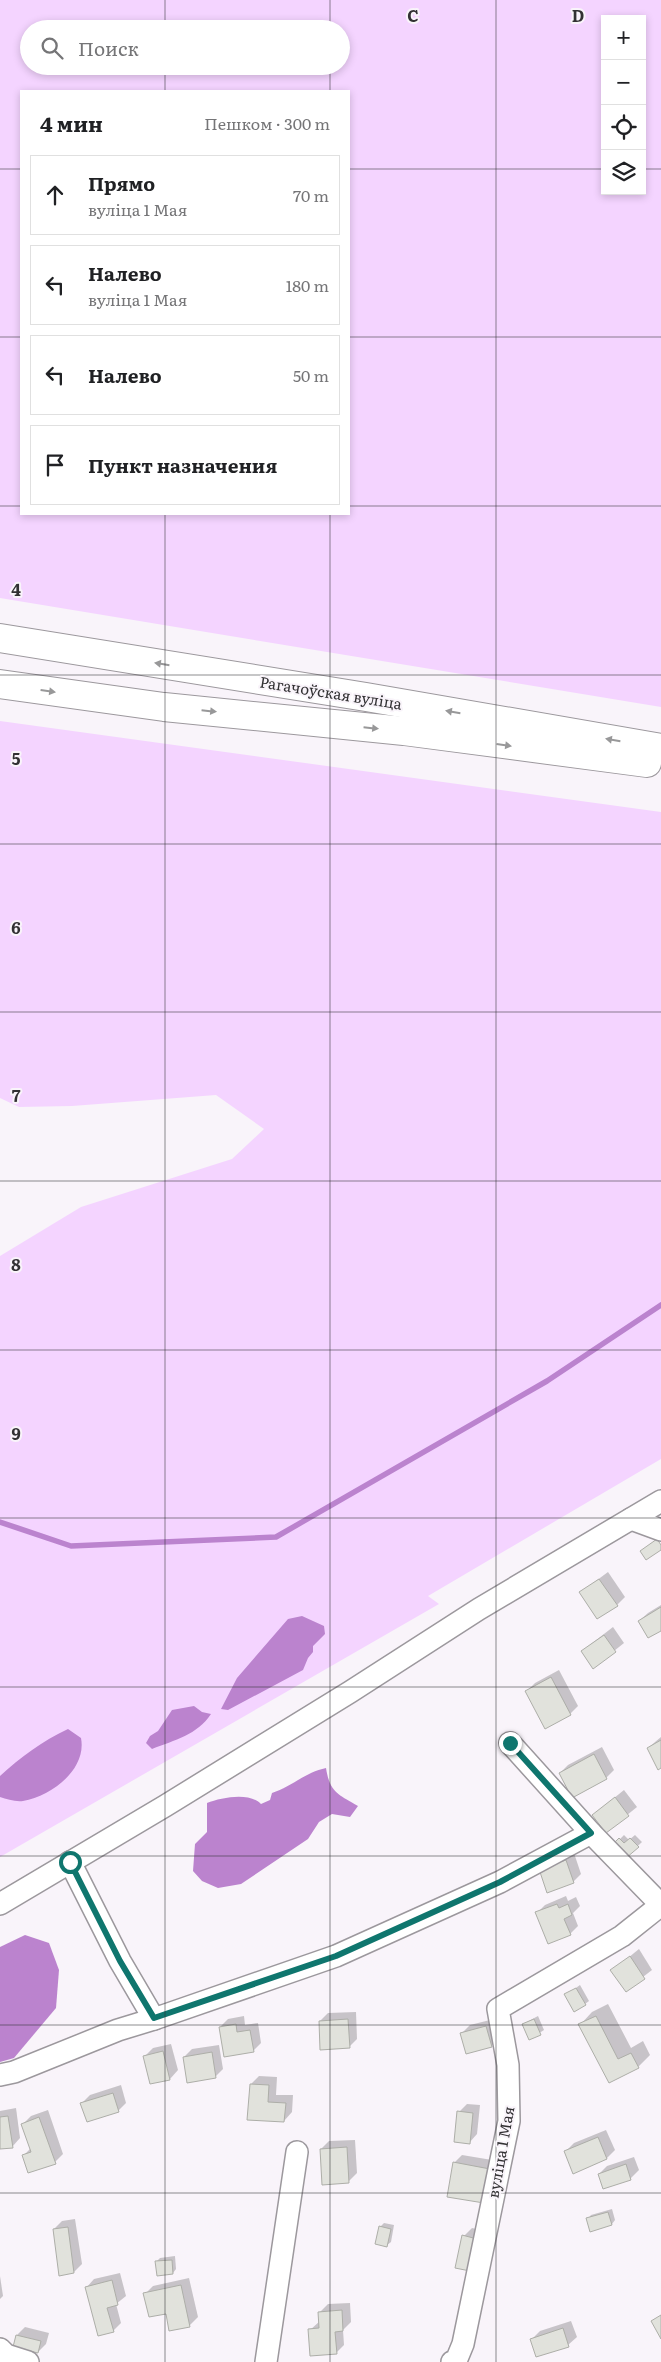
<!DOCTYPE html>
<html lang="ru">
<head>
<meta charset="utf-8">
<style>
	body { margin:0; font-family:Literata,serif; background:#f2f2f2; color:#202124 }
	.controls { position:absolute; right:15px; top:15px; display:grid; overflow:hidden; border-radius:0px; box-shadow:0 2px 8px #0003 }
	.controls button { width:45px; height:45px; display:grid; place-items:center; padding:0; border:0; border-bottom:1px solid #e0e0e0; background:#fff; color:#202124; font:25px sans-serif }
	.stop { position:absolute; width:15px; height:15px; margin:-11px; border:4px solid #0f766e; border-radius:50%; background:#fff }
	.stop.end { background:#0f766e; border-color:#fff; box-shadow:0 1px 5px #0008 }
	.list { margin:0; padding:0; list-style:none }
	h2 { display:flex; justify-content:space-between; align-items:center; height:65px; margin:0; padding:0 20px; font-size:21px }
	h2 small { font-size:16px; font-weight:400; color:#757577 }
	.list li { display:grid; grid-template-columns:32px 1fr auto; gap:15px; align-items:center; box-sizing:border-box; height:80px; margin:0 10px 10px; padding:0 10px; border:1px solid #e0e0e0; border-radius:0px }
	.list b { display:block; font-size:19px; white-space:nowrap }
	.list p { margin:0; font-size:16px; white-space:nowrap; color:#757577 }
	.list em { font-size:16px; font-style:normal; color:#757577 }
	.icon { flex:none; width:28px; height:28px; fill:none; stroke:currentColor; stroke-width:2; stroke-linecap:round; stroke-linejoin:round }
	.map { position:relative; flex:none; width:661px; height:2362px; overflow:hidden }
	.search { position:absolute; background:#fff; box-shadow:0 2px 8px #0003; left:20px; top:20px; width:330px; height:55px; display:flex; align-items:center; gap:12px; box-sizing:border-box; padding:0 18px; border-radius:28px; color:#757577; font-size:19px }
	.panel { position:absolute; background:#fff; box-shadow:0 2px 8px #0003; left:20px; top:90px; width:330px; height:425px; border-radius:0px }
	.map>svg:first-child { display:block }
	.green { fill:#f4d4ff; fill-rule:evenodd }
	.water { fill:#bb83ce }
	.shadow { fill:#0003 }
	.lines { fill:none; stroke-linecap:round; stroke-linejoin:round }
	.stream { stroke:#bb83ce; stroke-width:5.5 }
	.building { fill:#e1e2dc; stroke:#adaea8 }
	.minor-casing { stroke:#9c989d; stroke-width:24 }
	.primary-casing { stroke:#9c989d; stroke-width:30 }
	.minor { stroke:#fff; stroke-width:21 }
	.primary { stroke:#fff; stroke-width:28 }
	.oneway { fill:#989899 }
	.route { stroke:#0f766e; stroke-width:6 }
	.grid { fill:none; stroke:#323133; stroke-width:1; stroke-opacity:0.55 }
	.labels { text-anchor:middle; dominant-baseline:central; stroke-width:4; stroke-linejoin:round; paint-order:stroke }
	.street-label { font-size:15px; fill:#323133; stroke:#f9f4fa }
	.grid-label { font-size:16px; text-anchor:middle; font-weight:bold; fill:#323133; stroke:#f9f4fa; stroke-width:4; stroke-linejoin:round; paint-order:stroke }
</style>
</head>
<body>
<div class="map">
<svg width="661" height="2362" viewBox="0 0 661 2362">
	<rect width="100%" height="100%" fill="#f9f4fa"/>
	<g class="green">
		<path d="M0,0H661V707L0,598ZM605,19H642V191H605ZM29,29H341V66H29ZM21,91H349V514H21Z"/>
		<polygon points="0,721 661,812 661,1459 428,1596 439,1604 0,1857 0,1256 81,1207 232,1159 264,1129 216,1095 72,1106 19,1107 0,1098"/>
	</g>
	<g class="water">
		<polygon points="302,1616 324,1626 325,1634 313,1646 313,1652 308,1658 303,1670 228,1710 221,1709 237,1678 288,1619"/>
		<path d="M194,1706L202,1712L211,1714C197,1735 175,1740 152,1749L146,1743L150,1736L158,1731L172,1710Z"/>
		<path d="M68,1729L81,1738C87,1769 52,1796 23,1801C15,1802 7,1799 0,1797V1776C21,1757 42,1741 68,1729Z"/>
		<path d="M326,1768C330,1793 338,1794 358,1806L350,1817L332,1814L319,1822L308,1839L241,1884L218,1888L202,1881L193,1871L195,1844L207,1832V1803C222,1797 250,1792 261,1804L270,1800L272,1793C291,1787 306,1772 326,1768Z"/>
		<polygon points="25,1935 49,1943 59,1970 56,2008 14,2058 0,2062 0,1947"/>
	</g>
	<g class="shadow">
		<polygon points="608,1572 625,1597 617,1605 581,1592"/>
		<polygon points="661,1605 661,1630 639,1621 648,1613"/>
		<polygon points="613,1627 624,1643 594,1667 582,1651"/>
		<polygon points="559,1670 578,1706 570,1714 527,1691 535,1683"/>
		<polygon points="661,1737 661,1767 648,1748"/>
		<polygon points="602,1747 614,1770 606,1778 560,1773 568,1765"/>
		<polygon points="624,1790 637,1807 606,1832 593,1815"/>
		<polygon points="624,1835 629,1840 635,1835 642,1842 626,1857 615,1844"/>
		<polygon points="574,1853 581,1874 573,1882 540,1870"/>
		<polygon points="566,1896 568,1901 576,1897 580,1906 573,1913 578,1926 570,1934 537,1913 545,1905"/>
		<polygon points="639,1949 652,1970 626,1990 612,1971"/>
		<polygon points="580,1985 589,2001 585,2004 566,1995"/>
		<polygon points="608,2004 631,2048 643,2041 650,2055 638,2067 609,2082 580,2025 592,2012"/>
		<polygon points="356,2012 357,2039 349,2047 320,2021 328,2013"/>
		<polygon points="244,2016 245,2025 258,2023 261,2043 253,2051 220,2027 228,2019"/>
		<polygon points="538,2016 544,2030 530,2039 523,2024"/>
		<polygon points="494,2019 499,2038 491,2046 462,2033 470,2025"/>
		<polygon points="171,2044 178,2070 170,2079 151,2083 145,2056 153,2048"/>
		<polygon points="219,2045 223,2069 215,2077 184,2057 192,2049"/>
		<polygon points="259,2076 277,2077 276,2095 293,2095 292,2112 284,2121 251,2084"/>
		<polygon points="121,2085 126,2103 118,2111 82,2103 90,2095"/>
		<polygon points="467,2104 480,2105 477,2134 469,2143 459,2112"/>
		<polygon points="16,2108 20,2138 12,2147 0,2148 0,2111"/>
		<polygon points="48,2110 63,2154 55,2162 23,2156 31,2148 23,2124 31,2116"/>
		<polygon points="606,2130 615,2150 607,2158 565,2152 574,2143"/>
		<polygon points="355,2140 357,2173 349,2181 321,2149 329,2141"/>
		<polygon points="462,2155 498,2161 492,2194 454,2163"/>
		<polygon points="634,2157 639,2170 631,2178 604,2187 599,2174 607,2166"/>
		<polygon points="612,2209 615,2220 612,2224 591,2230 588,2219 591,2215"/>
		<polygon points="75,2219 82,2264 74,2272 54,2229 62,2221"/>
		<polygon points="384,2223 394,2225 391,2242 387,2245 380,2227"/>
		<polygon points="472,2228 485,2231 478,2261 464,2236"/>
		<polygon points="175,2256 176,2269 173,2273 156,2262 160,2258"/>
		<polygon points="120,2273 126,2296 116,2304 121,2323 113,2331 86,2288 94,2279"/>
		<polygon points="0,2276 3,2296 0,2299"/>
		<polygon points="189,2278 198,2317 189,2326 167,2312 145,2294 153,2286"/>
		<polygon points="350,2303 351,2322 343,2330 344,2345 336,2353 310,2330 320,2321 319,2313 328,2304"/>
		<polygon points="571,2321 577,2337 568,2345 532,2339 540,2331"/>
		<polygon points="25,2327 49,2333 46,2344 38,2352 17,2335"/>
	</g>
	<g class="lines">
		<polyline class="stream" points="0,1522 71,1546 276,1537 547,1381 661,1305"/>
	</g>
	<g class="building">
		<polygon points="657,1539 661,1545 661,1550 646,1560 640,1551"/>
		<polygon points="599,1579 618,1606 597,1619 579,1592"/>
		<polygon points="661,1607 661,1631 648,1638 638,1621"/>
		<polygon points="604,1635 616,1652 593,1669 581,1651"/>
		<polygon points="551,1677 571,1715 545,1729 525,1691"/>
		<polygon points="661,1740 661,1768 658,1770 647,1748"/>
		<polygon points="594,1754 607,1779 572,1798 559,1773"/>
		<polygon points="615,1797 629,1816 606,1833 592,1815"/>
		<polygon points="619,1838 624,1843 630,1838 639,1847 626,1858 613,1844"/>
		<polygon points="566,1860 574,1883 547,1893 539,1869"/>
		<polygon points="557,1904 559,1908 568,1904 572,1915 564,1919 571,1935 548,1944 535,1912"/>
		<polygon points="630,1956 645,1979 626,1992 610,1970"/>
		<polygon points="576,1988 586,2005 574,2012 564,1994"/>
		<polygon points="596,2016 618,2059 631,2053 639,2068 609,2083 578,2024"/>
		<polygon points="348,2019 350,2048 320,2050 319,2021"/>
		<polygon points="534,2019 541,2035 529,2040 522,2024"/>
		<polygon points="236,2024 237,2032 250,2030 254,2052 224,2057 219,2027"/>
		<polygon points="486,2026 492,2047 466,2054 460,2033"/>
		<polygon points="163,2051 170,2080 150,2084 143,2056"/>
		<polygon points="212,2052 216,2078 187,2083 183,2057"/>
		<polygon points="250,2084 269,2085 268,2102 286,2103 284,2122 247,2120"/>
		<polygon points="113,2093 119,2112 87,2122 80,2103"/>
		<polygon points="457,2111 473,2113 470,2144 454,2142"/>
		<polygon points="8,2116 13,2148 0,2149 0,2117"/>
		<polygon points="39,2117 56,2164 28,2173 22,2155 31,2152 21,2124"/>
		<polygon points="598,2137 607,2159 573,2174 564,2151"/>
		<polygon points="347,2147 349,2183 322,2185 320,2149"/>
		<polygon points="453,2162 490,2169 484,2203 447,2197"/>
		<polygon points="626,2164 631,2180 603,2189 598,2174"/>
		<polygon points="608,2212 612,2225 590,2232 586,2218"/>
		<polygon points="379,2226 391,2229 387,2247 375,2244"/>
		<polygon points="68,2227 74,2273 59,2276 53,2229"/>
		<polygon points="462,2235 477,2239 470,2271 455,2268"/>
		<polygon points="172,2260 173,2274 157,2276 155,2261"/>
		<polygon points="112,2280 118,2305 107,2308 114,2332 98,2336 85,2287"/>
		<polygon points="181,2285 190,2327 169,2331 166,2314 149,2317 143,2293"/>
		<polygon points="342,2310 343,2331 335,2332 337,2354 310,2356 308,2329 319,2328 318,2312"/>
		<polygon points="661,2315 661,2339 651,2321"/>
		<polygon points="563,2328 569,2347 536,2357 530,2339"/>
		<polygon points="16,2335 41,2341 38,2353 13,2347"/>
	</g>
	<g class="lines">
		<g class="minor-casing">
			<g id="minor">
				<polyline points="631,1519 661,1530"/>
				<polyline points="510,1743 591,1833"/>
				<polyline points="70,1862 120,1961 154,2019 336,1956 500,1882 591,1833 661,1905"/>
				<polyline points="0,1904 165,1806 350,1692 479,1609 661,1501"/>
				<polyline points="0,2075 14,2072 118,2030 154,2019"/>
				<polyline points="0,2349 6,2355 28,2362"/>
				<polyline points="266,2362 297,2152"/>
				<polyline points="452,2362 456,2361 463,2344 509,2121 508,2065 498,2009 622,1936 661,1905"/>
			</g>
		</g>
		<g class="primary-casing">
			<g id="primary">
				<polyline points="0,638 366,697 661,748"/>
				<polyline points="0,684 164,707 404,731 647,763"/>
			</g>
		</g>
		<use href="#minor" class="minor"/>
		<use href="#primary" class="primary"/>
	</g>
	<defs><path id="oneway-solid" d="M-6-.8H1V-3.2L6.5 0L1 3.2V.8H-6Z" transform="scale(1.25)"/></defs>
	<g class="oneway">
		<use href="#oneway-solid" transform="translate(162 664) rotate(-171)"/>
		<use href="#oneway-solid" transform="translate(48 691) rotate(8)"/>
		<use href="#oneway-solid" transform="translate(209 711) rotate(6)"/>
		<use href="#oneway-solid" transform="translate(453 712) rotate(-170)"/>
		<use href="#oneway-solid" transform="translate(371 728) rotate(6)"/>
		<use href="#oneway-solid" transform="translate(613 740) rotate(-170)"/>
		<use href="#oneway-solid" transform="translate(504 745) rotate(8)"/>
	</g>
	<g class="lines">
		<polyline class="route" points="70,1862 120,1961 154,2018 336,1956 500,1882 591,1833 510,1743"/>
	</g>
	<path class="grid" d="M165,0V29M330,0V29M496,0V2362M165,66V91M330,66V91M0,169H21M349,169H605M642,169H661M0,337H21M349,337H661M0,506H21M349,506H661M165,514V2362M330,514V2362M0,675H661M0,844H661M0,1012H661M0,1181H661M0,1350H661M0,1518H661M0,1687H661M0,1856H661M0,2025H661M0,2193H661"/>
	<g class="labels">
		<g class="street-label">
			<text transform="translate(331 692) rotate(9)">Рагачоўская вуліца</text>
			<text transform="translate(500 2152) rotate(-80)">вуліца 1 Мая</text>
		</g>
	</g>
	<g class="grid-label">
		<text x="413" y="22">C</text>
		<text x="578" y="22">D</text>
		<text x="16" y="596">4</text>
		<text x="16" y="765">5</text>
		<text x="16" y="934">6</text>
		<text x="16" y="1102">7</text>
		<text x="16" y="1271">8</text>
		<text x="16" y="1440">9</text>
	</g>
</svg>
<div class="controls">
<button>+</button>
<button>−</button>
<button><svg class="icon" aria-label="locate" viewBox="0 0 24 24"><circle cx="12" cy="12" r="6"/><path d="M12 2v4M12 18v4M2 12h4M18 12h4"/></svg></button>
<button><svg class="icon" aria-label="layers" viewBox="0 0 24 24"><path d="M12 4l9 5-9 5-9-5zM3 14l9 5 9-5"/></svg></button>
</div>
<div class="stop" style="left:70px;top:1862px"></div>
<div class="stop end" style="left:510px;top:1743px"></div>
<div class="search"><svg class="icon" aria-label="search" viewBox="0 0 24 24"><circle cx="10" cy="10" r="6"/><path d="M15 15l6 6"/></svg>Поиск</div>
<section class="panel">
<h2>4 мин<small>Пешком · 300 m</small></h2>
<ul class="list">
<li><svg class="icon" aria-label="ahead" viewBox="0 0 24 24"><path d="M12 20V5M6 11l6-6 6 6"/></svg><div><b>Прямо</b><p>вуліца 1 Мая</p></div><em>70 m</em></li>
<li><svg class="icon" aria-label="left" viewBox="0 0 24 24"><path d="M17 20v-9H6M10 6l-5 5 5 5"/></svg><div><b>Налево</b><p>вуліца 1 Мая</p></div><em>180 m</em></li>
<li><svg class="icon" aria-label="left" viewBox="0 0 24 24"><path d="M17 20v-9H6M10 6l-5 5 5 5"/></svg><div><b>Налево</b></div><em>50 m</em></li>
<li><svg class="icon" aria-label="arrive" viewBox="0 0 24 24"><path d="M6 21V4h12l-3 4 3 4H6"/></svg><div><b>Пункт назначения</b></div></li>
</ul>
</section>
</div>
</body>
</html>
